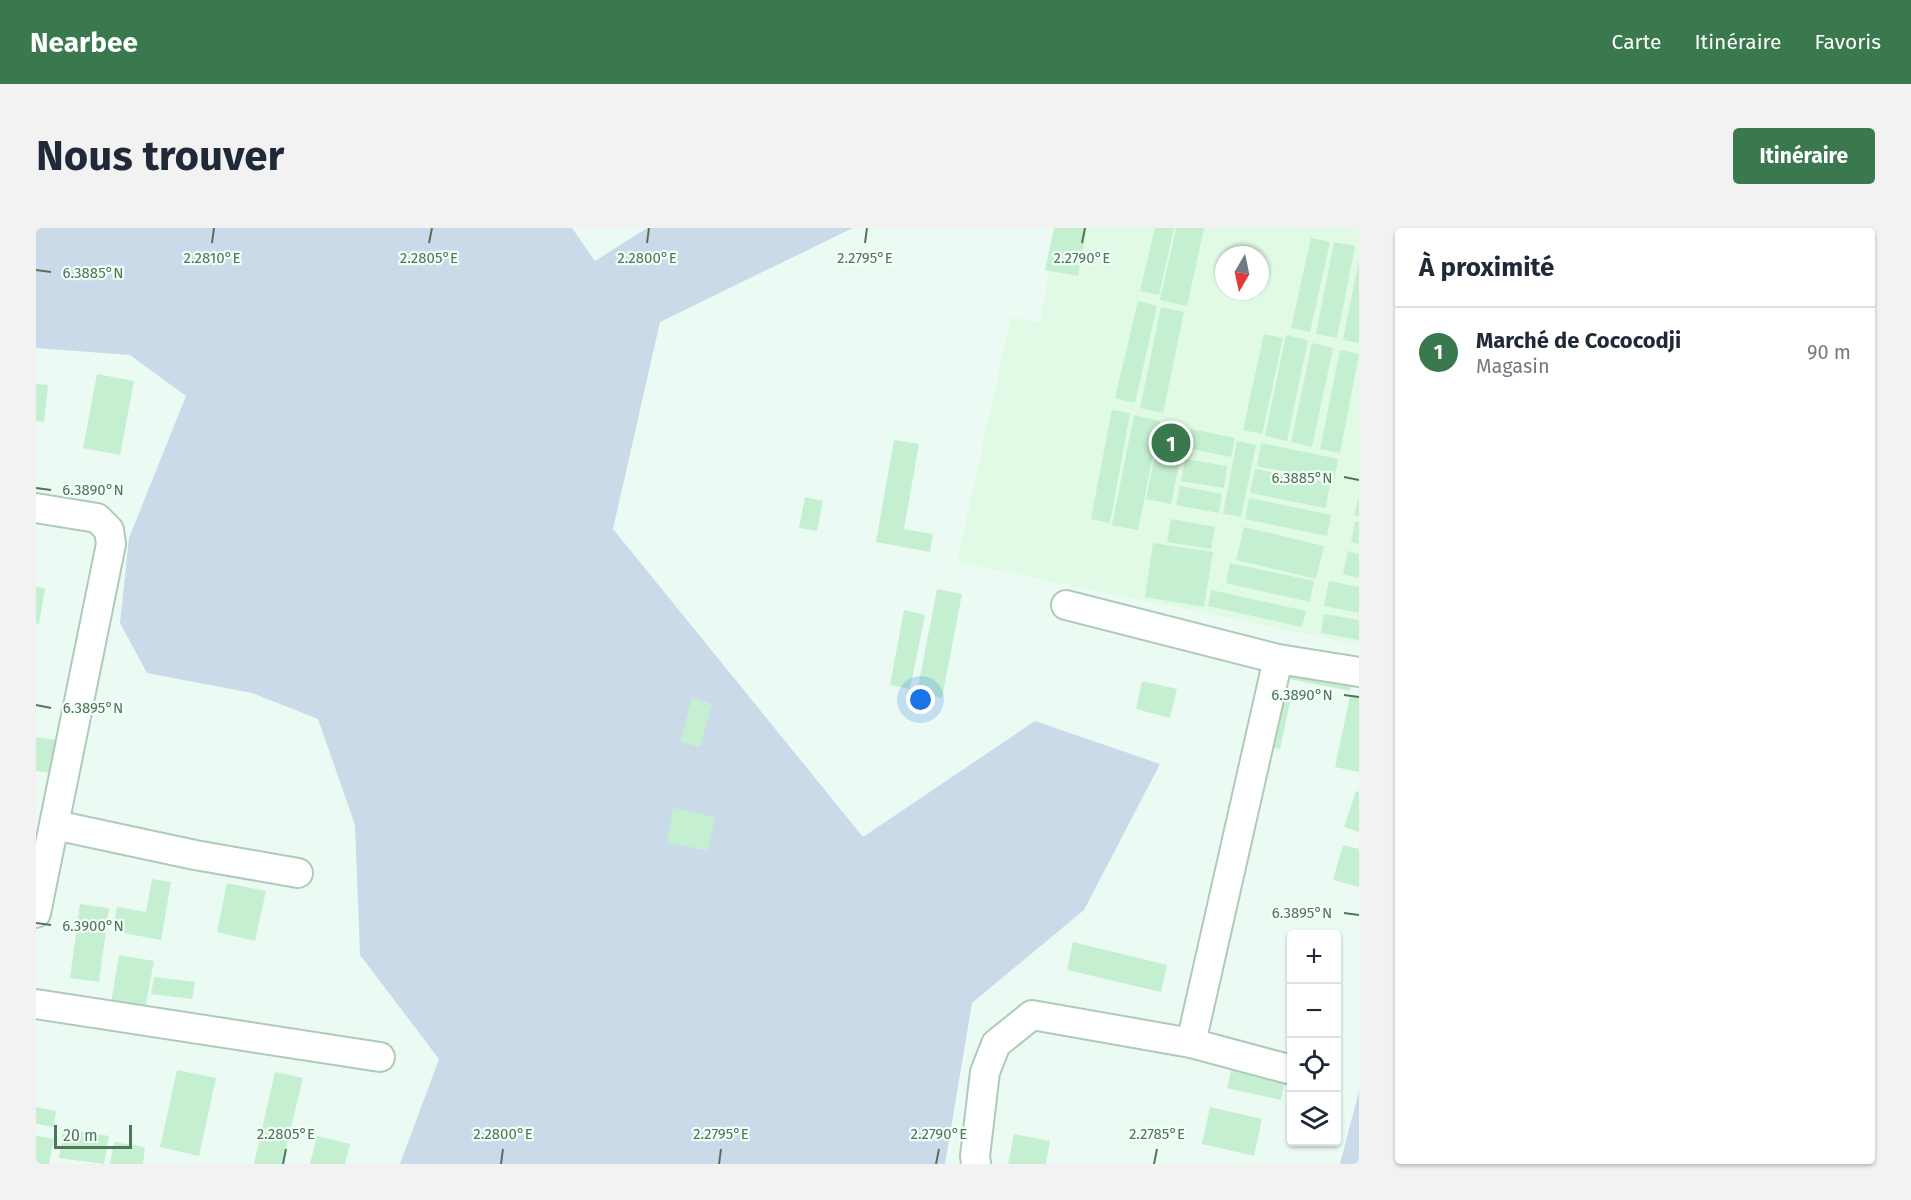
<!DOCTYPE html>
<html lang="fr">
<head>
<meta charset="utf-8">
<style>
	body { margin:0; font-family:"Fira Sans",sans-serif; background:#f2f2f3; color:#1f2937 }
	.controls { position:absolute; right:18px; bottom:18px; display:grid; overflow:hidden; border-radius:6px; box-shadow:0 2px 4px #0004 }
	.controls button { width:54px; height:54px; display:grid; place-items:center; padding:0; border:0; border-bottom:2px solid #e0e1e3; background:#fff; color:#1f2937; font:30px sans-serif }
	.compass { position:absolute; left:1179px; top:18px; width:54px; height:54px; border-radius:50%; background:#fff; box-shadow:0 2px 4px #0004; rotate:189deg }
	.scale { position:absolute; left:18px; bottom:15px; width:78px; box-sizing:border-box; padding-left:6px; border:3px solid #507559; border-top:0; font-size:16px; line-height:21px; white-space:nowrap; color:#507559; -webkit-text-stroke:4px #f2fef8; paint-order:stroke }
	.you { position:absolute; left:885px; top:472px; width:21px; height:21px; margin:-15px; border:4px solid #fff; border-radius:50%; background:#1a73e8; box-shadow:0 0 0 9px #1a73e833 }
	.badge { display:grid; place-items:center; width:39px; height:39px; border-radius:50%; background:#3a794e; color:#fff; font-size:20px; font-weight:700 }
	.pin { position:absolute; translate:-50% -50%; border:3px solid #fff; box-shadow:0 2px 6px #0006 }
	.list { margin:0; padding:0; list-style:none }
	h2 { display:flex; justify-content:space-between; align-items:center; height:78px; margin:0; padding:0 24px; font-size:26px }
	h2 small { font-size:20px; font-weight:400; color:#747a83 }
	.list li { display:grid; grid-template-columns:39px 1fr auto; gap:18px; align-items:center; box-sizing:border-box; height:90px; padding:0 24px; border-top:2px solid #e0e1e3 }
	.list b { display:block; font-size:22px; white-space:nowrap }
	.list p { margin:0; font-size:20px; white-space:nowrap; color:#747a83 }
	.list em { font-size:20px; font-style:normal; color:#747a83 }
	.icon { flex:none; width:33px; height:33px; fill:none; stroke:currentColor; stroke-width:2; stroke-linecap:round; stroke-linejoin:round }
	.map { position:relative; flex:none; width:1323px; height:936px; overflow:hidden; border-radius:6px }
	header { display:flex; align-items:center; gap:36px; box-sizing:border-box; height:84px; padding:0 30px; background:#3a794e; color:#fff }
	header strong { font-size:28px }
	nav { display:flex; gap:33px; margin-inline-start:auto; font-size:21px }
	.intro { display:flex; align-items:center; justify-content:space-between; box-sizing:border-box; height:144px; padding:0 36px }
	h1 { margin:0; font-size:42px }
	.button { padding:15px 27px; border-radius:6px; background:#3a794e; color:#fff; font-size:21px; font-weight:700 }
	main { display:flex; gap:36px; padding:0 36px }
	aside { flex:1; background:#fff; border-radius:6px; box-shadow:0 2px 4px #0004 }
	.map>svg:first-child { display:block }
	.commercial { fill:#e0fae5; fill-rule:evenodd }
	.green { fill:#cadae9 }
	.building { fill:#c5efd1 }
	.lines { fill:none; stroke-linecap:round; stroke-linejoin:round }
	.minor-casing { stroke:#afcbb8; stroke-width:32 }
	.minor { stroke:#fff; stroke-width:28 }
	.ticks { fill:none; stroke:#507559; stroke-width:2 }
	.ticks-label { font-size:15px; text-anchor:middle; fill:#507559; stroke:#f2fef8; stroke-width:4.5; stroke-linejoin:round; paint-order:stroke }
</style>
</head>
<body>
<header>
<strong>Nearbee</strong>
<nav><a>Carte</a><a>Itinéraire</a><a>Favoris</a></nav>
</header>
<div class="intro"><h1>Nous trouver</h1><a class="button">Itinéraire</a></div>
<main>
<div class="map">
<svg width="1323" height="936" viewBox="0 0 1323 936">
	<rect width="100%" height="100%" fill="#ebfbf3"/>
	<path class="commercial" d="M1020,0H1323V417L921,334L975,89L1004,95ZM1188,27H1224V63H1188Z"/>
	<g class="green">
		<polygon points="0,0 536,0 559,33 611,0 817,0 624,94 577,301 827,609 999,493 1124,536 1048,682 936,775 909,936 364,936 403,831 324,727 319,597 282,491 216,465 111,445 84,395 93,310 150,168 94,127 0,120"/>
		<polygon points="1323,863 1323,936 1304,936"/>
	</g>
	<g class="building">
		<polygon points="1018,0 1051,0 1042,48 1009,42"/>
		<polygon points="1119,0 1138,0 1123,67 1104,63"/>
		<polygon points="1140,0 1168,0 1151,78 1124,72"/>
		<polygon points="1275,10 1294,14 1274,104 1255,100"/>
		<polygon points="1298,14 1319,18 1301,110 1280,106"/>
		<polygon points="1322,36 1323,36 1323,115 1307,112"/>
		<polygon points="1102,73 1121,78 1099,175 1079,170"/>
		<polygon points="1125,79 1148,84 1127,185 1104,180"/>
		<polygon points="1228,106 1247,110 1226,206 1207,202"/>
		<polygon points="1250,107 1272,112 1251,213 1229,208"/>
		<polygon points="1276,115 1297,120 1276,219 1255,214"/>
		<polygon points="1304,122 1323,126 1304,225 1284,221"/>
		<polygon points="61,146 98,153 84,227 47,220"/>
		<polygon points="0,156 12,157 8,194 0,193"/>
		<polygon points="1076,182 1094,185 1074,295 1055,291"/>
		<polygon points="1098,187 1124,193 1102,302 1076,297"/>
		<polygon points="1125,198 1150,203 1135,276 1110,271"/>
		<polygon points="1155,201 1199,210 1195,229 1151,220"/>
		<polygon points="858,212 883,216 868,301 897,306 894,324 840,314"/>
		<polygon points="1201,213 1220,217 1205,289 1187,286"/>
		<polygon points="1225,215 1302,231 1298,253 1221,238"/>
		<polygon points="1149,231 1191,238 1188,260 1145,253"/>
		<polygon points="1219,241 1294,255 1290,280 1214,265"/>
		<polygon points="1144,258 1186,266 1183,285 1140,277"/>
		<polygon points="769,269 787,273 781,303 763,300"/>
		<polygon points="1213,270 1295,287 1291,308 1209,291"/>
		<polygon points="1322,271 1323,271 1323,288 1318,287"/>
		<polygon points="1135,291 1179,299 1175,321 1131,314"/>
		<polygon points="1319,294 1323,294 1323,316 1315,314"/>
		<polygon points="1208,299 1288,318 1280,351 1200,332"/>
		<polygon points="1117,315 1177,324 1168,379 1109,369"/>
		<polygon points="1312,323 1323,326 1323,350 1307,346"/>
		<polygon points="1194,335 1278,353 1274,374 1190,355"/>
		<polygon points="1293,353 1323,359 1323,385 1288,378"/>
		<polygon points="0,359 9,360 3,396 0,395"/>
		<polygon points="901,361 926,366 906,470 881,465"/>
		<polygon points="1175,362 1270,383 1266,399 1172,378"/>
		<polygon points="868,382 889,387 874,461 854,457"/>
		<polygon points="1288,386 1323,392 1323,412 1285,405"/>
		<polygon points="1257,428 1318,441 1314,463 1253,451"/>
		<polygon points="1106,453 1141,461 1134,490 1100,481"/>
		<polygon points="1240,461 1256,465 1244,521 1228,518"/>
		<polygon points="1314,468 1323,470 1323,544 1299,539"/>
		<polygon points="656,470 676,476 664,519 644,514"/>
		<polygon points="0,509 27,513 22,546 0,543"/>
		<polygon points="1320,563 1323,564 1323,604 1308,599"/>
		<polygon points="637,580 679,589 672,623 631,614"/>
		<polygon points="1307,617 1323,621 1323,659 1297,652"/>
		<polygon points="116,651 135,654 125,712 77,703 81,679 110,684"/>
		<polygon points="191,655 230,663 219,713 181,704"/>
		<polygon points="44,676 73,680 63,754 34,750"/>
		<polygon points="1037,714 1131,737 1125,764 1031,742"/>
		<polygon points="83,727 118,733 109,781 75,775"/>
		<polygon points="118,749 159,754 156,771 115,766"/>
		<polygon points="1196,839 1249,850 1245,872 1191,860"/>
		<polygon points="141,842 180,850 163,928 124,919"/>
		<polygon points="239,844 267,850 246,936 218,936"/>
		<polygon points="0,879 20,883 18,899 0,896"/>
		<polygon points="1174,879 1226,891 1218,928 1166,916"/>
		<polygon points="27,901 73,908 68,936 23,930"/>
		<polygon points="978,906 1014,913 1010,936 972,936"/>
		<polygon points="0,908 18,911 13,936 0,936"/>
		<polygon points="281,908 314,916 309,936 274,936"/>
		<polygon points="78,914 109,919 107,936 74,936"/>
	</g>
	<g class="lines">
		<g class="minor-casing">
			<g id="minor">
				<polyline points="0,280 61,290 73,302 75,316 0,685"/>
				<polyline points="1030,377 1242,431 1323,444"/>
				<polyline points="19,597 159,627 262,645"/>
				<polyline points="0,776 344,829"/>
				<polyline points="1155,815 1242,431"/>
				<polyline points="940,936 939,928 949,844 960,816 996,787 1155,815 1256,842"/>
			</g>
		</g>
		<use href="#minor" class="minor"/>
	</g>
	<path class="ticks" d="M176,15L178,0M393,15L396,0M611,15L613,0M829,15L831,0M1046,15L1049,0M0,42L15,44M1308,249L1323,252M0,260L15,262M1308,467L1323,469M0,477L15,480M1308,685L1323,687M0,695L15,697M247,936L250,921M465,936L467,921M683,936L685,921M900,936L903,921M1118,936L1121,921"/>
	<g class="ticks-label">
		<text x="176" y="35">2.2810°E</text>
		<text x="393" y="35">2.2805°E</text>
		<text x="611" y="35">2.2800°E</text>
		<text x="829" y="35">2.2795°E</text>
		<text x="1046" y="35">2.2790°E</text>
		<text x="57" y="50">6.3885°N</text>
		<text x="1266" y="255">6.3885°N</text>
		<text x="57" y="267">6.3890°N</text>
		<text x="1266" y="472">6.3890°N</text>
		<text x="57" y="485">6.3895°N</text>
		<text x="1266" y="690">6.3895°N</text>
		<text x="57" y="703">6.3900°N</text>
		<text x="250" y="911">2.2805°E</text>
		<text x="467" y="911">2.2800°E</text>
		<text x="685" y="911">2.2795°E</text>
		<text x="903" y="911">2.2790°E</text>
		<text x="1121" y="911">2.2785°E</text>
	</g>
</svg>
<div class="controls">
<button>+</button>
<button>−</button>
<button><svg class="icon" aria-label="locate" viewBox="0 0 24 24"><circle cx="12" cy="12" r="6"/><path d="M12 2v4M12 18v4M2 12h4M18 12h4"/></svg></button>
<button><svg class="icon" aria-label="layers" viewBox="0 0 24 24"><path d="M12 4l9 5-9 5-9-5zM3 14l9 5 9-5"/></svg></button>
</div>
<svg class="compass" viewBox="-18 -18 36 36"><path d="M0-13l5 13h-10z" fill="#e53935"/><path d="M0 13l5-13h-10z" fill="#747a83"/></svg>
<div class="scale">20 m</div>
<div class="you"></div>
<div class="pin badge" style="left:1135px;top:215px">1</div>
</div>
<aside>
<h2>À proximité<small></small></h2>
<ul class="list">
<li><span class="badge">1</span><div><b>Marché de Cococodji</b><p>Magasin</p></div><em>90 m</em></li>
</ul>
</aside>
</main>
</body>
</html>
